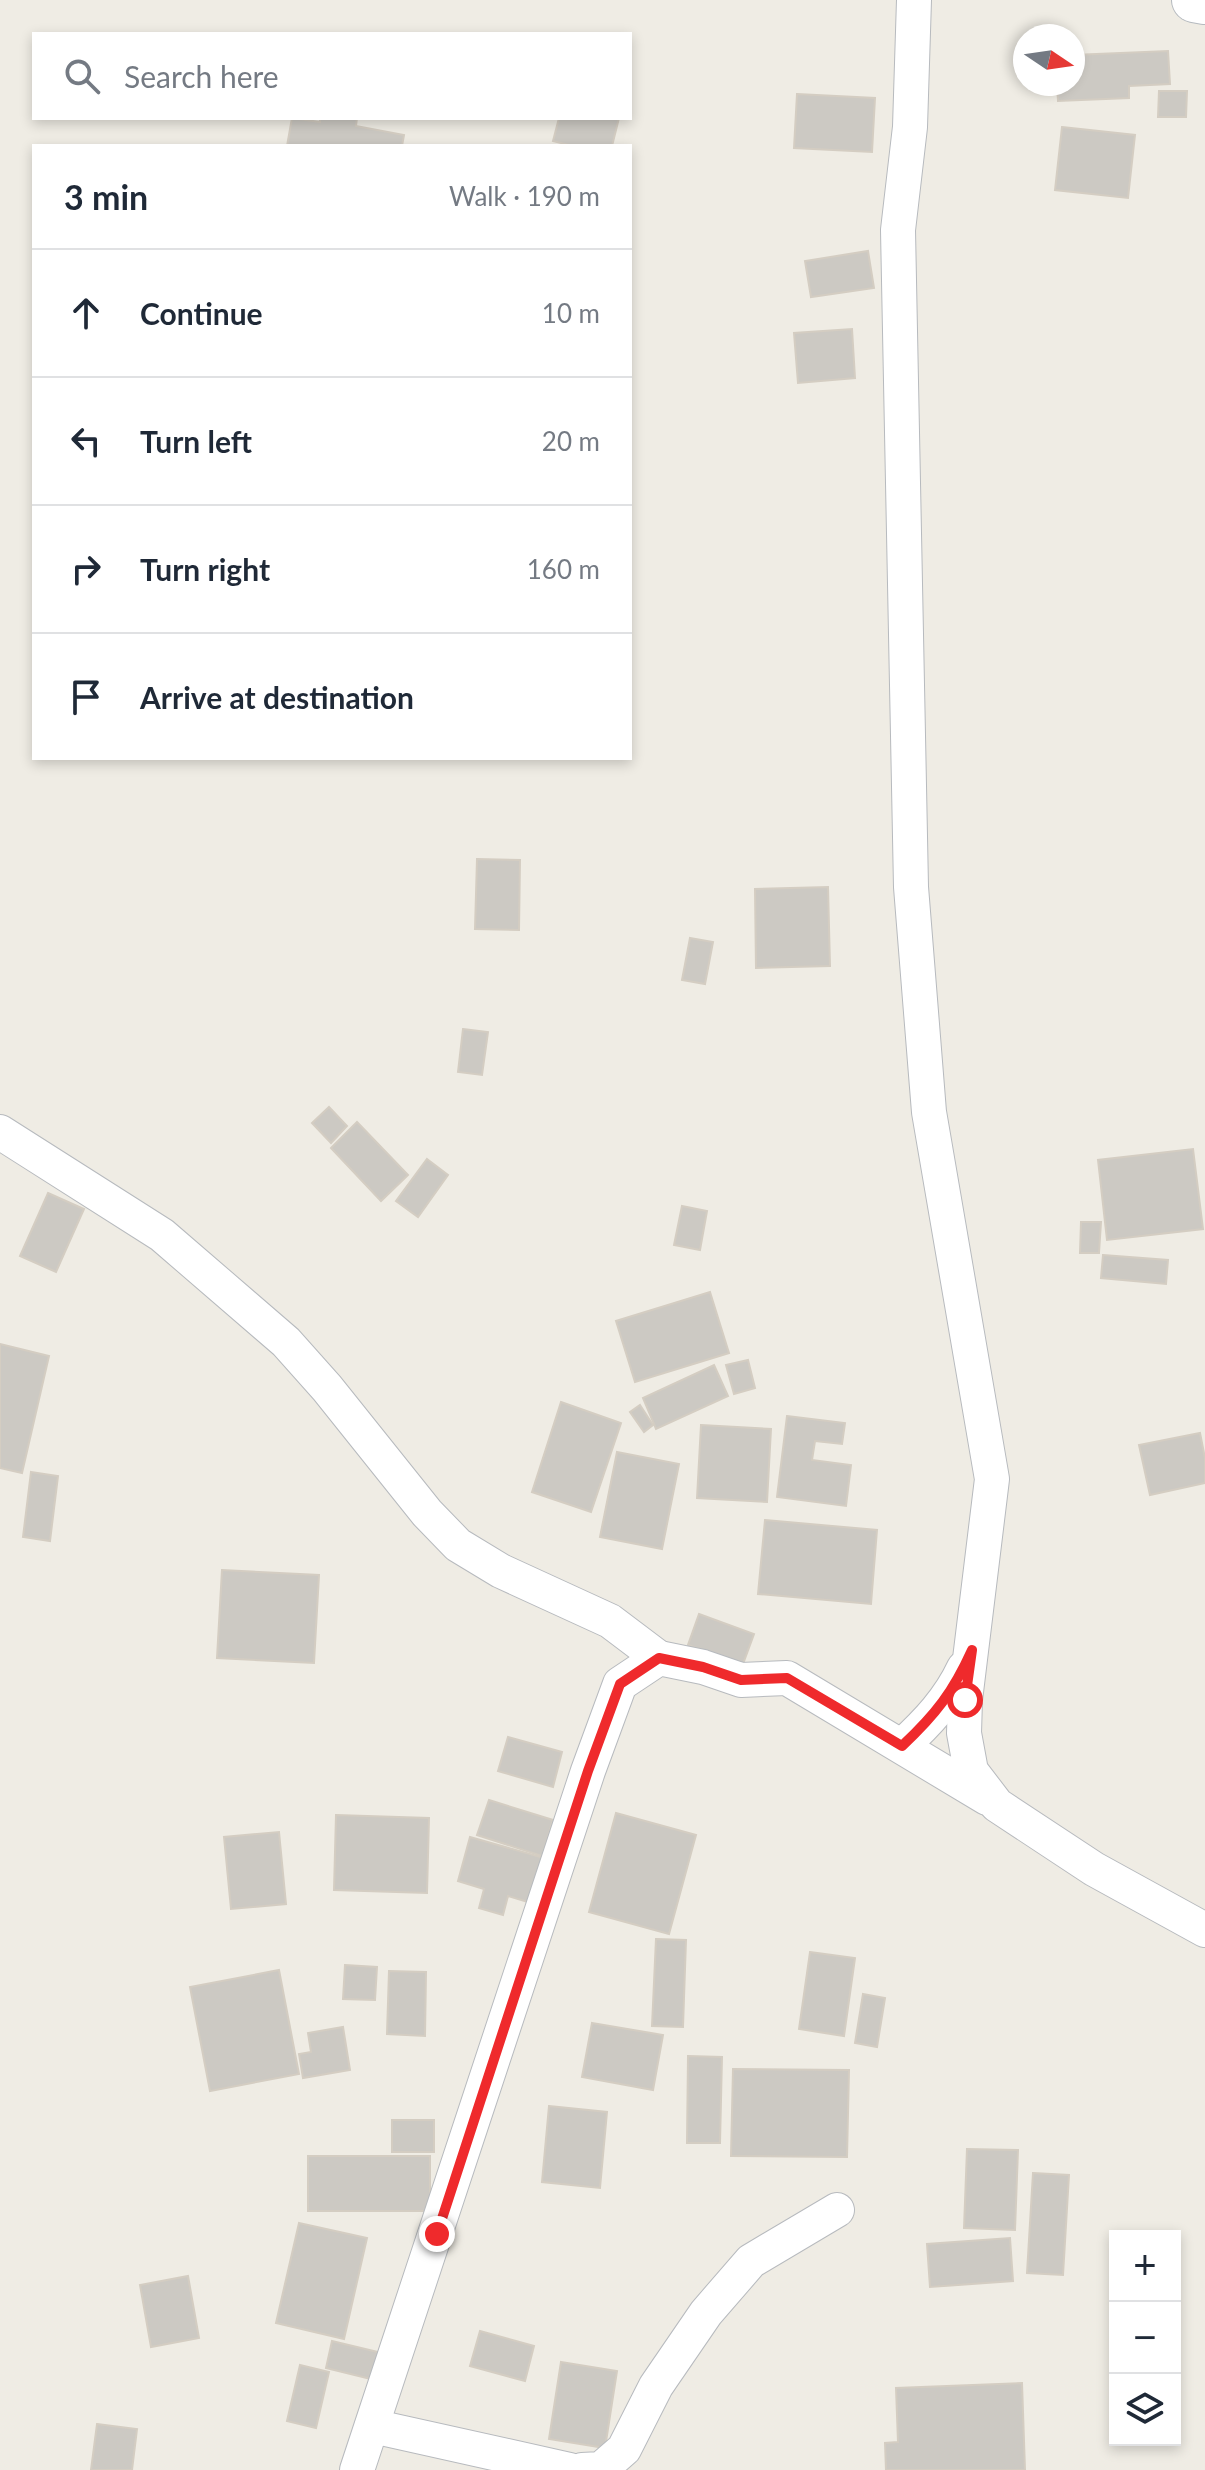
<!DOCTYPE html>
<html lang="en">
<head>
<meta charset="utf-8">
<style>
	body { margin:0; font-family:Lato,sans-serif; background:#f2f2f3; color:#1f2937 }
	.controls { position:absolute; right:24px; bottom:24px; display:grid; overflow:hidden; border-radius:0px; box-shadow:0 4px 12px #0003 }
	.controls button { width:72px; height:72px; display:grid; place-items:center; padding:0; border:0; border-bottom:2px solid #e0e1e3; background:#fff; color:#1f2937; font:40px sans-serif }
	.compass { position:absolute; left:1013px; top:24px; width:72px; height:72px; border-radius:50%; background:#fff; box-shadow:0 4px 12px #0003; rotate:103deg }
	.stop { position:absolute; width:24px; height:24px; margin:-18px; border:6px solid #ef2a2c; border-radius:50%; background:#fff }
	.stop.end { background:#ef2a2c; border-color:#fff; box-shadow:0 2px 8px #0008 }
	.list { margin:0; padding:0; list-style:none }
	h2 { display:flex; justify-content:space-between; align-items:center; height:104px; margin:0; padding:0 32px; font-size:34px }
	h2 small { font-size:26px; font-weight:400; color:#747a83 }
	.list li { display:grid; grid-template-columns:52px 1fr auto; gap:24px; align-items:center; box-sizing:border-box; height:128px; padding:0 32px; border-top:2px solid #e0e1e3 }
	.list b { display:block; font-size:30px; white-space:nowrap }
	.list em { font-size:26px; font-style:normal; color:#747a83 }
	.icon { flex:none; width:44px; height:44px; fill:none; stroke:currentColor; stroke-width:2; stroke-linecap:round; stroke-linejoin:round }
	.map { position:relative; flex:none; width:1205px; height:2470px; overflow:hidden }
	.search { position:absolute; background:#fff; box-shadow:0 4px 12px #0003; left:32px; top:32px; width:600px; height:88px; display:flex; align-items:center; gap:20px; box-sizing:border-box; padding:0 28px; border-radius:0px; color:#747a83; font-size:30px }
	.panel { position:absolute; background:#fff; box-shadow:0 4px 12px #0003; left:32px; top:144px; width:600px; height:616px; border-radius:0px }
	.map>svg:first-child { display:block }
	.building { fill:#ccc9c3; stroke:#d4cdc2; stroke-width:2 }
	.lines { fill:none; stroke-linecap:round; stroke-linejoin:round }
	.minor-casing { stroke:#b7babe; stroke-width:36 }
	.secondary-casing { stroke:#b5babf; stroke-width:46 }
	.minor { stroke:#fff; stroke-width:34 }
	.secondary { stroke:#fff; stroke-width:44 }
	.route { stroke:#ef2a2c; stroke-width:10 }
</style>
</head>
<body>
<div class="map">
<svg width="1205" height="2470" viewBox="0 0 1205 2470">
	<rect width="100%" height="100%" fill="#efece4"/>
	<g class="building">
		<polygon points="1168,51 1170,84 1129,86 1129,98 1058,101 1057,84 1073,84 1073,55"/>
		<polygon points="1159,91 1187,91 1186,117 1158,117"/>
		<polygon points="797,94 875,98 872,152 794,148"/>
		<polygon points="292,118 320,122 320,118 357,118 356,126 404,135 402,146 287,146"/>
		<polygon points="559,118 619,118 612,146 573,146 553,141"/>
		<polygon points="1062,127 1135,135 1128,198 1055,190"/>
		<polygon points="868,251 874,288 811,297 805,261"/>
		<polygon points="852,329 855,378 798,383 794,333"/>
		<polygon points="477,859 520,860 519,930 475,929"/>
		<polygon points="828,887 830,966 756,968 755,889"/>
		<polygon points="690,938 713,942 705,984 682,980"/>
		<polygon points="463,1029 488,1032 482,1075 458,1072"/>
		<polygon points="329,1107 347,1126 331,1143 312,1123"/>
		<polygon points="357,1122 408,1175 381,1201 331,1148"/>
		<polygon points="1193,1149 1203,1229 1107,1240 1098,1160"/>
		<polygon points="427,1159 448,1175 418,1217 396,1201"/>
		<polygon points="48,1193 84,1209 56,1272 20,1256"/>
		<polygon points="682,1206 707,1211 700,1250 674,1245"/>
		<polygon points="1081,1222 1101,1222 1099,1253 1080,1253"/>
		<polygon points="1103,1255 1168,1260 1166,1284 1101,1278"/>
		<polygon points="710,1292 729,1353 635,1382 616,1321"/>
		<polygon points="0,1344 49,1356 22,1473 0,1468"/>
		<polygon points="748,1360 755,1388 734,1394 726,1365"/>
		<polygon points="714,1365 728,1396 656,1429 643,1398"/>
		<polygon points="561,1402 621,1423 591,1512 532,1492"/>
		<polygon points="640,1405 653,1425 644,1432 630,1412"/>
		<polygon points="787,1416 845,1423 842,1444 815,1441 812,1460 851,1465 846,1506 777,1497"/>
		<polygon points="701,1425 771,1429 767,1502 697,1498"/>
		<polygon points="1200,1433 1205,1458 1205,1483 1150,1495 1139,1445"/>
		<polygon points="617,1452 679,1464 662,1549 600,1537"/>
		<polygon points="31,1472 58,1476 50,1541 23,1537"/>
		<polygon points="765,1520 877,1530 871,1604 758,1594"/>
		<polygon points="222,1570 319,1575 314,1663 217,1658"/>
		<polygon points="699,1614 754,1634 743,1664 688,1645"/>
		<polygon points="508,1737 562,1752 553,1787 498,1771"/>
		<polygon points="489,1800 553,1820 542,1856 477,1835"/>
		<polygon points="616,1813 696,1835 669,1934 589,1912"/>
		<polygon points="336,1815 429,1818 427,1893 334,1890"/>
		<polygon points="279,1832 286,1904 231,1909 224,1837"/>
		<polygon points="470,1837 544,1858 531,1903 508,1896 503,1915 479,1908 484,1889 458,1881"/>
		<polygon points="656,1939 686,1940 683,2027 652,2026"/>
		<polygon points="810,1952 855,1958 844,2036 799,2029"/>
		<polygon points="345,1965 377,1967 375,2000 343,1999"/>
		<polygon points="279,1970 299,2074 210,2091 190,1987"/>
		<polygon points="389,1971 426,1972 425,2036 387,2034"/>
		<polygon points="863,1994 885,1998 877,2047 855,2043"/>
		<polygon points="592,2023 663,2035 653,2090 582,2077"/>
		<polygon points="343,2027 350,2070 303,2078 299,2054 311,2052 308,2033"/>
		<polygon points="688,2056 722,2057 720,2143 687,2143"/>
		<polygon points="733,2069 849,2070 847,2157 731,2156"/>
		<polygon points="549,2106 607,2112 600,2188 542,2182"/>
		<rect x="392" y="2120" width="42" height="32"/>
		<polygon points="967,2149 1018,2150 1015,2230 964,2228"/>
		<rect x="308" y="2156" width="122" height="55"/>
		<polygon points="1033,2173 1069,2175 1063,2275 1027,2273"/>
		<polygon points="299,2223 367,2238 344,2339 276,2323"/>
		<polygon points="1010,2238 1013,2281 930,2287 927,2244"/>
		<polygon points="188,2276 199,2338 151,2347 140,2285"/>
		<polygon points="480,2331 534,2346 525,2381 470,2366"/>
		<polygon points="332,2341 382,2353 375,2380 326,2368"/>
		<polygon points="561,2362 617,2371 605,2448 549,2439"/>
		<polygon points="300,2365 329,2372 316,2428 287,2421"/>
		<polygon points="1022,2383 1025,2470 886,2470 885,2443 898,2442 896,2388"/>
		<polygon points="97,2424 137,2429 132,2470 91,2470"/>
	</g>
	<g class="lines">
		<g class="minor-casing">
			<g id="minor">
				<polyline points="914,0 910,127 898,230 911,887 929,1112 992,1479 965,1700 964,1733 971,1771 997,1805 1094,1869 1205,1930"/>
				<polyline points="0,1132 162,1235 286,1342 327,1388 427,1513 458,1545 501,1571 610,1621 659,1658"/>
				<path d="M902,1746C927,1723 949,1700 964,1668"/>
				<polyline points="372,2426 570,2470"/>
				<polyline points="357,2470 588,1771 620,1684 659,1658 703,1667 741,1680 787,1678 987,1798"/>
				<polyline points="582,2470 601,2469 624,2449 656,2386 706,2313 751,2261 837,2210"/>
			</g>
		</g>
		<g class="secondary-casing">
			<polyline id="secondary" points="1194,0 1205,2"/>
		</g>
		<use href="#minor" class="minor"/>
		<use href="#secondary" class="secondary"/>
	</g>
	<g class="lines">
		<path class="route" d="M437,2234L588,1771L620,1684L659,1658L703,1667L741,1680L787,1678L902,1746C936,1714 953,1692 972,1650L965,1700"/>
	</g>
</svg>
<div class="controls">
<button>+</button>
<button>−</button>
<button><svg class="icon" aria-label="layers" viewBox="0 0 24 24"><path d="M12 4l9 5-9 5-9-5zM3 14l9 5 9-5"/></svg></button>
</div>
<svg class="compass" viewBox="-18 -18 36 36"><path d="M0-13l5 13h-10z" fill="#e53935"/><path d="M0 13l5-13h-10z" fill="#747a83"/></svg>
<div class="stop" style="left:965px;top:1700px"></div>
<div class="stop end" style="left:437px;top:2234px"></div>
<div class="search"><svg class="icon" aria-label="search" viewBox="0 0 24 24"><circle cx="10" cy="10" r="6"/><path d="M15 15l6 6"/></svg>Search here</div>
<section class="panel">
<h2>3 min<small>Walk · 190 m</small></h2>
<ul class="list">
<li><svg class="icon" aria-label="ahead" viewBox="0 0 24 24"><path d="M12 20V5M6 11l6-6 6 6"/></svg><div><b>Continue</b></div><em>10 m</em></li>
<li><svg class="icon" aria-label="left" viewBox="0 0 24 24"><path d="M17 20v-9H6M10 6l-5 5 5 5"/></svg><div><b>Turn left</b></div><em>20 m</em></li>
<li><svg class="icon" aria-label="right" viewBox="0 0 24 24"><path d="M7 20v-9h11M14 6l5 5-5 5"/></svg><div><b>Turn right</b></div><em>160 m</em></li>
<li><svg class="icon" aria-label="arrive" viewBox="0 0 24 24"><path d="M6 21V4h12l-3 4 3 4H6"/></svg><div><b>Arrive at destination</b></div></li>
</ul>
</section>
</div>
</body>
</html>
